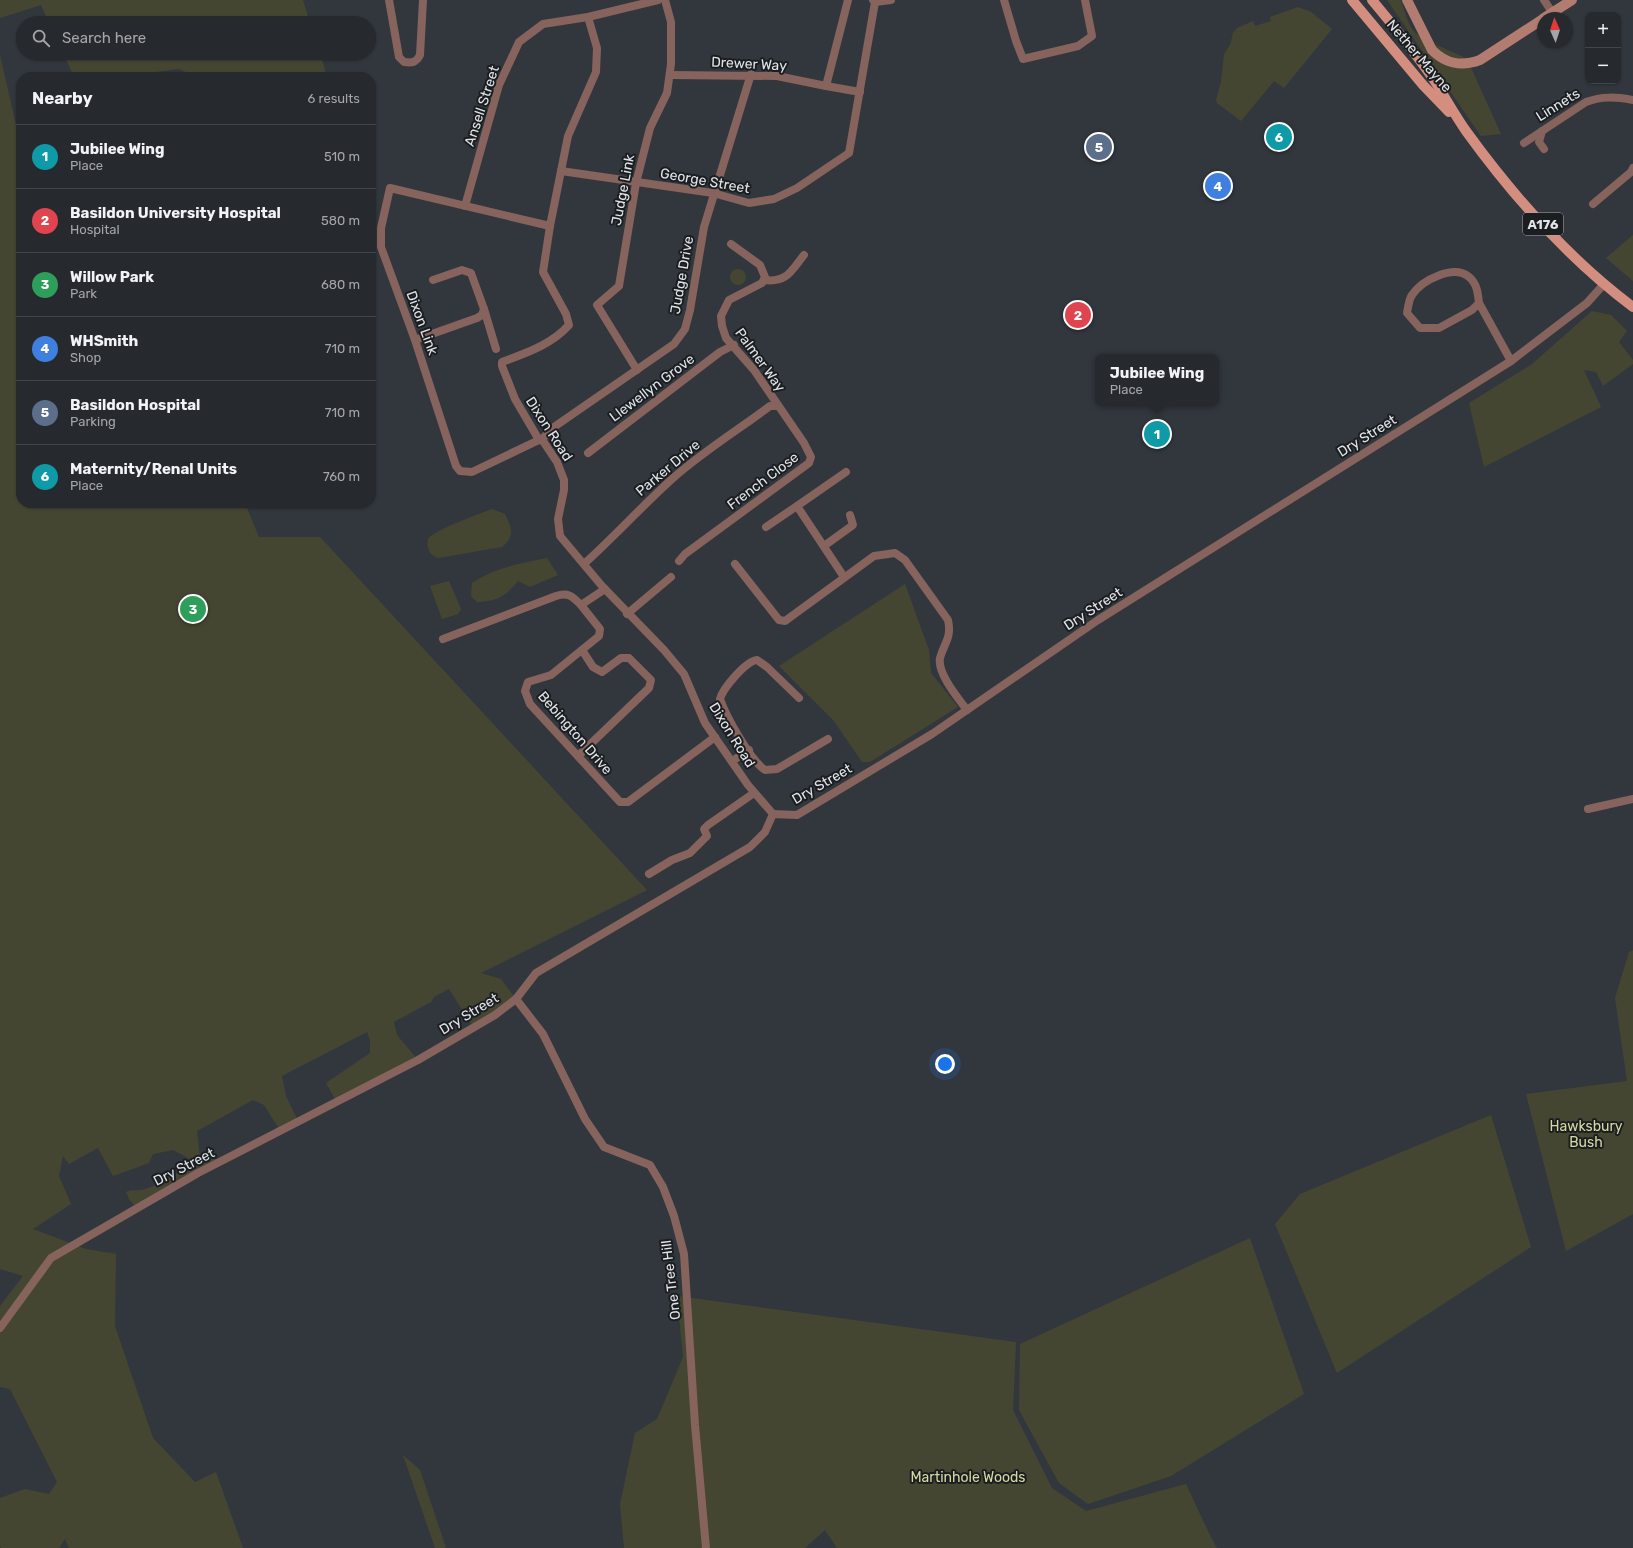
<!DOCTYPE html>
<html lang="en">
<head>
<meta charset="utf-8">
<style>
	body { margin:0; font-family:Rubik,sans-serif; background:#32353a; color:#f1f3f6 }
	.controls { position:absolute; right:12px; top:12px; display:grid; overflow:hidden; border-radius:8px; box-shadow:0 1px 3px #0004 }
	.controls button { width:36px; height:36px; display:grid; place-items:center; padding:0; border:0; border-bottom:1px solid #42454a; background:#26292e; color:#f1f3f6; font:20px sans-serif }
	.compass { position:absolute; left:1537px; top:12px; width:36px; height:36px; border-radius:50%; background:#26292e; box-shadow:0 1px 3px #0004; rotate:357deg }
	.you { position:absolute; left:945px; top:1064px; width:14px; height:14px; margin:-10px; border:3px solid #fff; border-radius:50%; background:#1a73e8; box-shadow:0 0 0 6px #1a73e833 }
	.badge { display:grid; place-items:center; width:26px; height:26px; border-radius:50%; background:#f4a444; color:#fff; font-size:13px; font-weight:700 }
	.pin { position:absolute; translate:-50% -50%; border:2px solid #fff; box-shadow:0 1px 4px #0006 }
	.popup { position:absolute; left:1095px; top:354px; width:124px; height:52px; box-sizing:border-box; display:grid; place-content:center; border-radius:8px; background:#26292e; filter:drop-shadow(0 1px 3px #0005); font-size:13px; white-space:nowrap; color:#a4a6aa }
	.popup b { font-size:15px; color:#f1f3f6 }
	.popup::after { content:''; position:absolute; left:50%; top:100%; margin-left:-8px; border:8px solid transparent; border-top-color:#26292e }
	.list { margin:0; padding:0; list-style:none }
	h2 { display:flex; justify-content:space-between; align-items:center; height:52px; margin:0; padding:0 16px; font-size:17px }
	h2 small { font-size:13px; font-weight:400; color:#a4a6aa }
	.list li { display:grid; grid-template-columns:26px 1fr auto; gap:12px; align-items:center; box-sizing:border-box; height:64px; padding:0 16px; border-top:1px solid #42454a }
	.list b { display:block; font-size:15px; white-space:nowrap }
	.list p { margin:0; font-size:13px; white-space:nowrap; color:#a4a6aa }
	.list em { font-size:13px; font-style:normal; color:#a4a6aa }
	.icon { flex:none; width:22px; height:22px; fill:none; stroke:currentColor; stroke-width:2; stroke-linecap:round; stroke-linejoin:round }
	.map { position:relative; flex:none; width:1633px; height:1548px; overflow:hidden }
	.search { position:absolute; background:#26292e; box-shadow:0 1px 3px #0004; left:16px; top:16px; width:360px; height:44px; display:flex; align-items:center; gap:10px; box-sizing:border-box; padding:0 14px; border-radius:22px; color:#a4a6aa; font-size:15px }
	.panel { position:absolute; background:#26292e; box-shadow:0 1px 3px #0004; left:16px; top:72px; width:360px; height:436px; border-radius:16px }
	.map>svg:first-child { display:block }
	.green { fill:#454632 }
	.lines { fill:none; stroke-linecap:round; stroke-linejoin:round }
	.street { stroke:#86635c; stroke-width:8 }
	.secondary { stroke:#b27c71; stroke-width:10 }
	.primary { stroke:#d48e80; stroke-width:10 }
	.labels { text-anchor:middle; dominant-baseline:central; stroke-width:4; stroke-linejoin:round; paint-order:stroke }
	.shield { fill:#1b1e21; stroke:#a6a9ac; stroke-width:1 }
	.shield-label { font-size:13px; font-weight:bold; fill:#e1e4e8 }
	.street-label { font-size:14px; fill:#e1e4e8; stroke:#1b1e21 }
	.park-label { font-size:14px; fill:#d6d9a1; stroke:#1b1e21 }
</style>
</head>
<body>
<div class="map">
<svg width="1633" height="1548" viewBox="0 0 1633 1548">
	<rect width="100%" height="100%" fill="#32373d"/>
	<g class="green">
		<polygon points="0,0 303,0 310,23 49,23 41,5 0,18"/>
		<path d="M1387,0H1401C1404,9 1407,21 1412,29C1420,41 1454,51 1467,59L1501,134L1481,136Z"/>
		<polygon points="1298,7 1311,12 1332,29 1284,88 1274,81 1241,121 1217,103 1216,100 1221,82 1224,54 1230,45 1233,33 1237,28 1253,21 1255,26 1271,21 1270,17"/>
		<polygon points="63,53 320,53 327,77 196,77 179,69 118,77 74,77"/>
		<path d="M0,55L21,147V503H245L259,537H320L647,890L481,973L501,979L516,999L473,1027L449,989L434,997L431,1002L394,1022L397,1035L418,1060L336,1101L326,1083L370,1053V1040L367,1032L282,1076L286,1096L298,1121L281,1132L264,1105L253,1100L197,1131L200,1157L209,1154L221,1163L136,1208L129,1199L126,1192C133,1189 135,1191 141,1190C153,1189 179,1171 189,1165L188,1158L173,1150L153,1154L149,1163L113,1176L98,1148L69,1164L63,1156L59,1176L71,1204L33,1229L86,1249L116,1254L115,1326L153,1438L195,1482L216,1472L243,1548H69L65,1539L59,1548H1L0,1546V1498L25,1489L49,1494L57,1482L10,1389L0,1387V1306L23,1276L0,1269Z"/>
		<polygon points="1633,235 1633,281 1606,258"/>
		<circle cx="738" cy="277" r="8"/>
		<polygon points="1592,311 1611,315 1627,331 1619,342 1633,360 1633,364 1603,386 1596,372 1584,370 1601,407 1484,467 1469,403 1532,364"/>
		<path d="M492,509L505,514C512,528 515,536 502,547L438,558C428,554 427,548 428,538C448,524 470,518 492,509Z"/>
		<path d="M547,558L558,575L530,587L518,581C505,597 497,601 477,602L471,596L472,583C495,568 521,563 547,558Z"/>
		<polygon points="449,581 461,609 458,614 442,619 430,586"/>
		<polygon points="905,584 929,650 931,673 958,707 870,762 862,762 834,721 779,666"/>
		<polygon points="1633,950 1633,1214 1566,1251 1526,1094 1627,1081 1615,998 1629,952"/>
		<polygon points="1491,1115 1531,1247 1337,1373 1275,1224 1300,1194"/>
		<polygon points="1250,1238 1304,1394 1171,1476 1088,1504 1059,1483 1019,1410 1020,1344"/>
		<polygon points="677,1296 1016,1342 1013,1410 1052,1488 1086,1511 1186,1484 1208,1531 1217,1548 837,1548 825,1530 805,1548 624,1548 620,1504 635,1433 657,1419 683,1357"/>
		<polygon points="403,1455 420,1470 446,1548 435,1548"/>
	</g>
	<g class="lines">
		<g class="street">
			<path d="M389,0L399,57L404,62C412,63 416,63 420,55L423,0"/>
			<polyline points="873,0 875,2 891,0"/>
			<polyline points="1004,0 1016,41 1023,59 1078,46 1092,36 1085,0"/>
			<polyline points="1544,0 1552,12"/>
			<path d="M588,17L597,48L596,72L568,136L550,226L543,272L566,314L569,325C551,345 526,353 502,362V366L515,399L539,440L543,441L557,462L564,480V490L558,519L560,536L602,586L664,650L684,674L705,723L748,785L773,814"/>
			<polyline points="670,75 777,76 826,86 848,0"/>
			<polyline points="826,86 860,92"/>
			<polyline points="1542,131 1539,142 1544,149"/>
			<path d="M1524,143L1586,102C1602,96 1616,97 1633,100"/>
			<polyline points="561,171 713,193 749,203 774,199 797,188 849,153 875,2"/>
			<polyline points="1593,204 1631,172 1633,168"/>
			<polyline points="465,206 499,85 519,42 543,24 588,17 658,0"/>
			<path d="M764,280C787,283 791,271 804,255"/>
			<path d="M1479,303C1478,294 1477,283 1469,277C1454,264 1422,280 1412,295C1409,299 1408,307 1407,313L1420,328H1439L1472,310L1479,303L1511,361"/>
			<polyline points="484,309 496,349"/>
			<polyline points="415,340 477,318 482,315 484,309 471,273 462,270 433,280"/>
			<polyline points="637,370 597,305 619,286 636,183 650,128 667,93 671,64 671,22 665,0"/>
			<polyline points="539,440 472,472 460,471 456,466 415,340 381,247 381,228 390,188 550,226"/>
			<polyline points="541,440 554,427 674,344 685,329 690,310 704,227 751,74"/>
			<polyline points="588,453 720,352 734,345"/>
			<polyline points="766,527 797,506"/>
			<polyline points="824,546 853,525 850,515"/>
			<polyline points="679,561 685,554 809,463 811,457 804,443 754,370 726,338 722,326 721,316 729,300 762,283 765,277 760,265 731,244"/>
			<path d="M585,563C615,536 642,506 672,479C702,452 738,430 770,406H777"/>
			<path d="M735,564L779,620L785,621L874,556L895,553L905,560L948,620C952,638 944,643 940,658C937,673 958,698 967,710"/>
			<polyline points="844,577 797,506 846,472"/>
			<polyline points="605,589 581,605 600,629 599,636 551,675 528,682 525,691 530,704 620,802 628,802 636,796 715,737"/>
			<polyline points="627,614 671,577"/>
			<path d="M443,639L556,596C568,592 572,596 581,605"/>
			<path d="M799,698L767,667L757,660C746,661 723,688 720,699C726,716 750,760 765,770L777,769L828,739"/>
			<polyline points="578,756 649,688 651,680 629,658 621,658 602,672 593,667 582,650"/>
			<polyline points="732,761 749,750"/>
			<polyline points="1588,809 1633,799"/>
			<polyline points="649,874 672,860 690,853 707,836 704,829 708,825 754,793"/>
			<polyline points="516,999 543,1034 585,1119 604,1147 650,1165 663,1187 674,1216 684,1254 695,1425 706,1548"/>
			<polyline points="0,1328 51,1258 198,1173 418,1060 495,1015 516,999 536,973 750,847 765,832 773,814 797,815 932,734 1098,620 1511,361 1587,303 1604,284"/>
		</g>
		<g class="secondary">
			<path d="M1407,0L1432,50C1446,64 1461,67 1480,60L1543,19"/>
			<polyline points="1544,18 1572,0"/>
		</g>
		<g class="primary">
			<polyline points="1352,0 1423,85 1449,112"/>
			<path d="M1372,0C1393,25 1413,50 1432,77C1444,95 1454,114 1466,131C1513,196 1569,259 1633,307"/>
		</g>
	</g>
	<g class="labels">
		<rect class="shield" x="1523" y="213" width="40" height="22" rx="3"/>
		<g class="shield-label">
			<text x="1543" y="224">A176</text>
		</g>
		<g class="street-label">
			<text transform="translate(1419 56) rotate(49)">Nether Mayne</text>
			<text transform="translate(749 64) rotate(3)">Drewer Way</text>
			<text transform="translate(1558 105) rotate(-32)">Linnets</text>
			<text transform="translate(482 106) rotate(-72)">Ansell Street</text>
			<text transform="translate(705 181) rotate(10)">George Street</text>
			<text transform="translate(623 190) rotate(-79)">Judge Link</text>
			<text transform="translate(682 275) rotate(-80)">Judge Drive</text>
			<text transform="translate(422 323) rotate(70)">Dixon Link</text>
			<text transform="translate(760 360) rotate(54)">Palmer Way</text>
			<text transform="translate(652 388) rotate(-37)">Llewellyn Grove</text>
			<text transform="translate(549 429) rotate(57)">Dixon Road</text>
			<text transform="translate(1367 436) rotate(-32)">Dry Street</text>
			<text transform="translate(668 468) rotate(-40)">Parker Drive</text>
			<text transform="translate(763 481) rotate(-37)">French Close</text>
			<text transform="translate(1093 609) rotate(-33)">Dry Street</text>
			<text transform="translate(575 733) rotate(49)">Bebington Drive</text>
			<text transform="translate(732 735) rotate(58)">Dixon Road</text>
			<text transform="translate(822 784) rotate(-30)">Dry Street</text>
			<text transform="translate(469 1014) rotate(-31)">Dry Street</text>
			<text transform="translate(184 1167) rotate(-27)">Dry Street</text>
			<text transform="translate(671 1280) rotate(-97)">One Tree Hill</text>
		</g>
		<g class="park-label">
			<text x="1586" y="1126">Hawksbury<tspan x="1586" dy="16">Bush</tspan></text>
			<text x="968" y="1477">Martinhole Woods</text>
		</g>
	</g>
</svg>
<div class="controls">
<button>+</button>
<button>−</button>
</div>
<svg class="compass" viewBox="-18 -18 36 36"><path d="M0-13l5 13h-10z" fill="#e53935"/><path d="M0 13l5-13h-10z" fill="#a4a6aa"/></svg>
<div class="you"></div>
<div class="pin badge" style="left:1157px;top:434px;background:#0f9aa8">1</div>
<div class="popup"><b>Jubilee Wing</b>Place</div>
<div class="pin badge" style="left:1078px;top:315px;background:#e0444e">2</div>
<div class="pin badge" style="left:193px;top:609px;background:#2e9e5b">3</div>
<div class="pin badge" style="left:1218px;top:186px;background:#3f7fe0">4</div>
<div class="pin badge" style="left:1099px;top:147px;background:#5c6f8a">5</div>
<div class="pin badge" style="left:1279px;top:137px;background:#0f9aa8">6</div>
<div class="search"><svg class="icon" aria-label="search" viewBox="0 0 24 24"><circle cx="10" cy="10" r="6"/><path d="M15 15l6 6"/></svg>Search here</div>
<section class="panel">
<h2>Nearby<small>6 results</small></h2>
<ul class="list">
<li><span class="badge" style="background:#0f9aa8">1</span><div><b>Jubilee Wing</b><p>Place</p></div><em>510 m</em></li>
<li><span class="badge" style="background:#e0444e">2</span><div><b>Basildon University Hospital</b><p>Hospital</p></div><em>580 m</em></li>
<li><span class="badge" style="background:#2e9e5b">3</span><div><b>Willow Park</b><p>Park</p></div><em>680 m</em></li>
<li><span class="badge" style="background:#3f7fe0">4</span><div><b>WHSmith</b><p>Shop</p></div><em>710 m</em></li>
<li><span class="badge" style="background:#5c6f8a">5</span><div><b>Basildon Hospital</b><p>Parking</p></div><em>710 m</em></li>
<li><span class="badge" style="background:#0f9aa8">6</span><div><b>Maternity/Renal Units</b><p>Place</p></div><em>760 m</em></li>
</ul>
</section>
</div>
</body>
</html>
